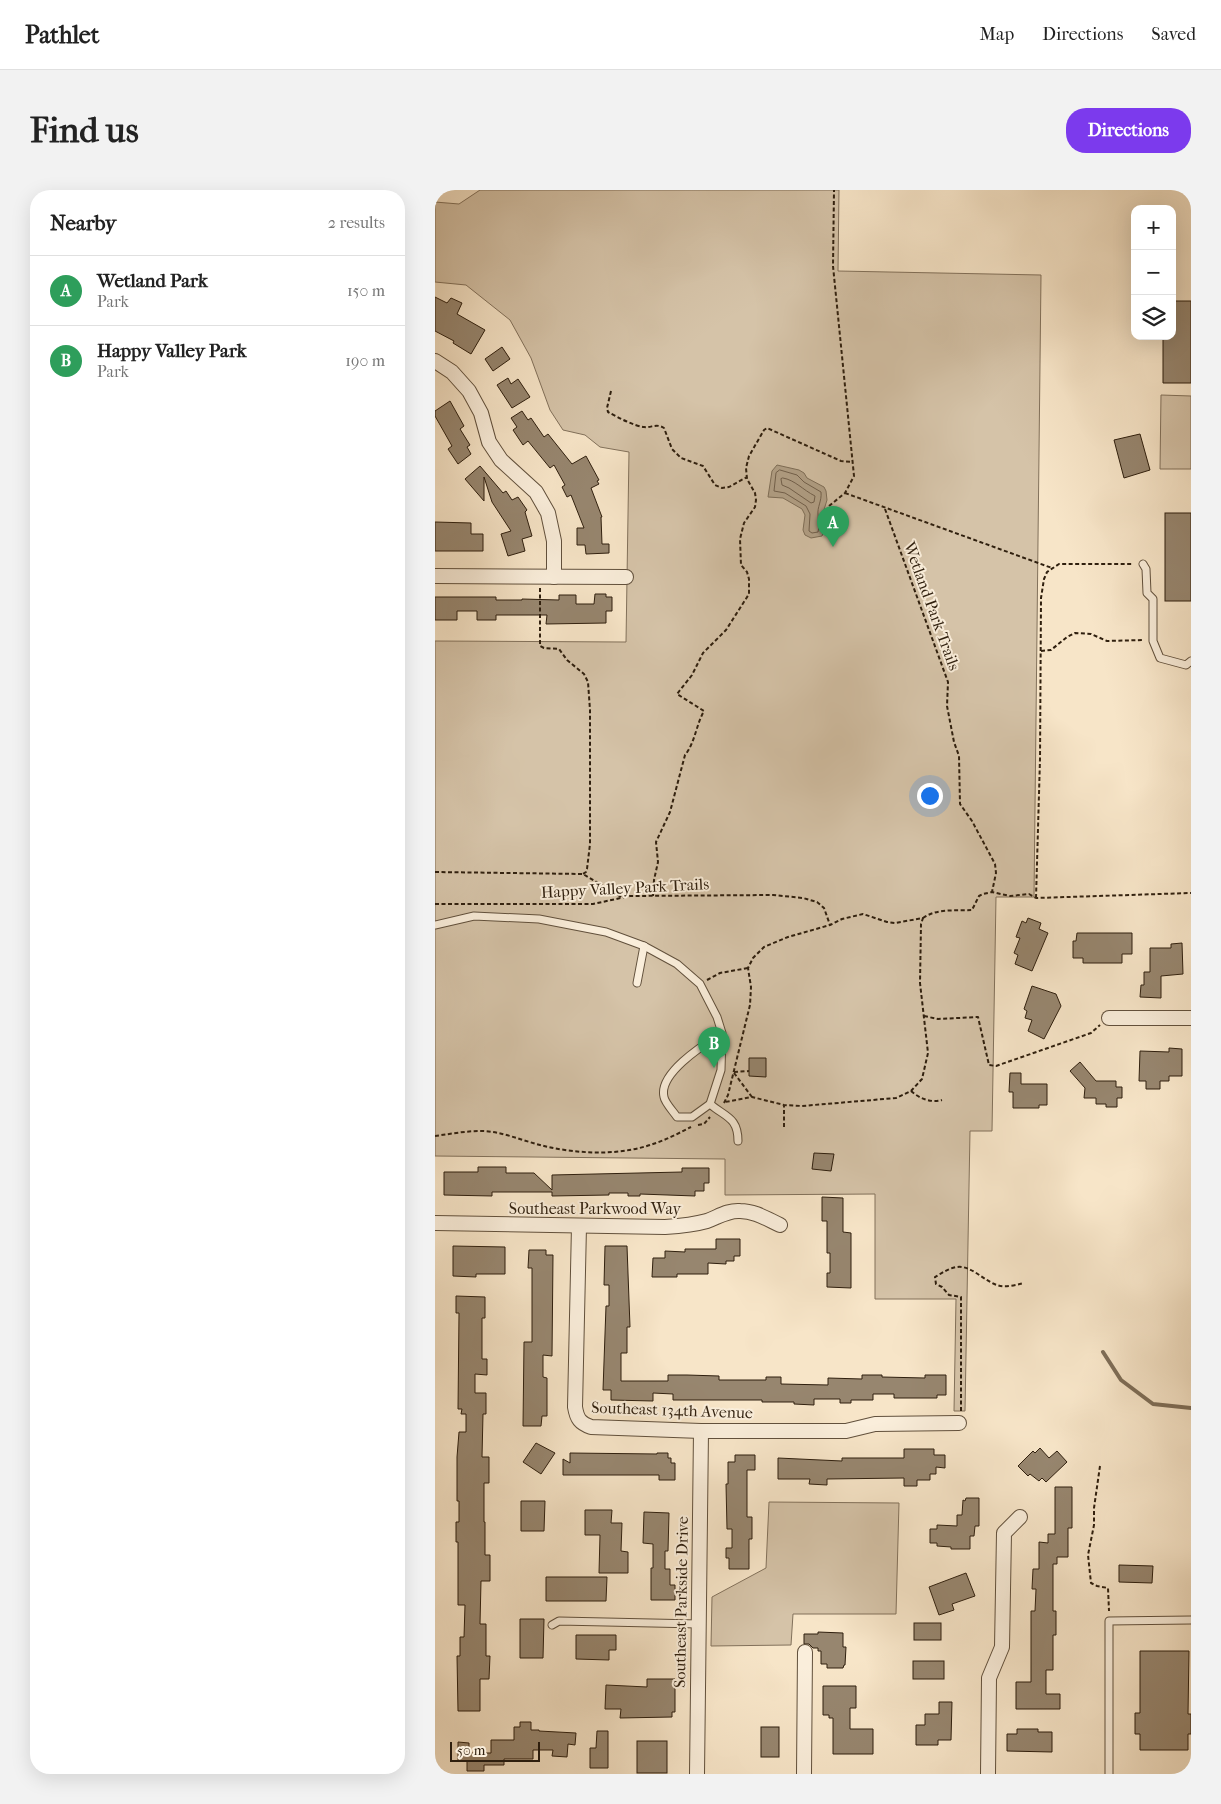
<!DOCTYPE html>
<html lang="en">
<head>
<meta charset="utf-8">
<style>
	body { margin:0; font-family:"IM FELL French Canon",serif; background:#f2f2f2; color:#222 }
	.controls { position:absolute; right:15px; top:15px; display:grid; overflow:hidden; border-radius:10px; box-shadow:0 5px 20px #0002 }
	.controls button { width:45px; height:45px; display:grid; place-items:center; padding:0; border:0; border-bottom:1px solid #e0e0e0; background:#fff; color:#222; font:25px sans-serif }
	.scale { position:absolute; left:15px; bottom:12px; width:90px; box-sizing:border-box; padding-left:5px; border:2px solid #2f1f0e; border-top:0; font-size:14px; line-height:18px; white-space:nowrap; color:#2f1f0e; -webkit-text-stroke:4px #faeedb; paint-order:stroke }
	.you { position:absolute; left:494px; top:605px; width:18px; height:18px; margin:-12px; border:4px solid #fff; border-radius:50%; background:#1a73e8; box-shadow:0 0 0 8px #1a73e833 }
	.badge { display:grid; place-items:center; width:32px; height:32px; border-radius:50%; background:#7c3aed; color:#fff; font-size:16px; font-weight:700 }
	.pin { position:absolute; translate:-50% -41px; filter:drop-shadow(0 1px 2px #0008) }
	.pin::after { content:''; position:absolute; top:26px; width:18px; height:15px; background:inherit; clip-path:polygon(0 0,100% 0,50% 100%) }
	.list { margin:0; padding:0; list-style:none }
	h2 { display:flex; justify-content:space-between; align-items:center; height:65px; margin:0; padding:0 20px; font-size:21px }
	h2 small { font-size:16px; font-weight:400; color:#767676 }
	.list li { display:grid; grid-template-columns:32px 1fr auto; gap:15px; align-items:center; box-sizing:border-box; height:70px; padding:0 20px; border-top:1px solid #e0e0e0 }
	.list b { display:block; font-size:19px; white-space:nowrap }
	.list p { margin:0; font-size:16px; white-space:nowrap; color:#767676 }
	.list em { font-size:16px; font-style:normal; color:#767676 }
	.icon { flex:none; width:28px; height:28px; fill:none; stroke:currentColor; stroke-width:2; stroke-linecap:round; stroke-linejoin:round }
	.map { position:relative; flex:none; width:756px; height:1584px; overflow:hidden; border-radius:20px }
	header { display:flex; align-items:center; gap:30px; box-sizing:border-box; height:70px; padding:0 25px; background:#fff; border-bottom:1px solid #e0e0e0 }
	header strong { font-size:24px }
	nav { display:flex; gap:28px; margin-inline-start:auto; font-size:18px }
	.intro { display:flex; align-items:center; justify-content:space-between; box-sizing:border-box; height:120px; padding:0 30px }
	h1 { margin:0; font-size:35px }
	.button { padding:12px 22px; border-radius:20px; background:#7c3aed; color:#fff; font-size:18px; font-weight:700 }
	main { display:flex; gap:30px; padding:0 30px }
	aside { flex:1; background:#fff; border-radius:20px; box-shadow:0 5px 20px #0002 }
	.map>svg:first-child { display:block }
	.green { fill:#d5c3a8; stroke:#82715b }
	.water { fill:#b3a289; stroke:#7e6e58 }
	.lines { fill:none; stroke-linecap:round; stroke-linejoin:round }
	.shore { stroke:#71604c; stroke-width:1 }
	.stream { stroke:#7e6e58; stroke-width:4 }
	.building { fill:#97866f; stroke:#2f1f0e }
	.lane-casing { stroke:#61503c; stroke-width:9 }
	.street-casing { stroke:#61503c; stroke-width:16 }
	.path { stroke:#2f1f0e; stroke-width:2; stroke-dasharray:4 2.5; stroke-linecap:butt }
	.lane { stroke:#faeedb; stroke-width:7 }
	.street { stroke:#faeedb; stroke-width:14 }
	.labels { text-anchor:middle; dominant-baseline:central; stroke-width:4; stroke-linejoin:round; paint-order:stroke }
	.street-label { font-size:16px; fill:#2f1f0e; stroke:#faeedb }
</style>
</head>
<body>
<header>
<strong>Pathlet</strong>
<nav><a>Map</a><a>Directions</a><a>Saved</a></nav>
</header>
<div class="intro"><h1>Find us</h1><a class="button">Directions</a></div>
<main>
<aside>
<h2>Nearby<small>2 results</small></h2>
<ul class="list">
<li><span class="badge" style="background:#2e9e5b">A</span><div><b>Wetland Park</b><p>Park</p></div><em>150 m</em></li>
<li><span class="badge" style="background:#2e9e5b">B</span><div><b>Happy Valley Park</b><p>Park</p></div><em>190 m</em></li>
</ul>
</aside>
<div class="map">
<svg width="756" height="1584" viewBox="0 0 756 1584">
	<rect width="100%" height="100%" fill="#f7e5c8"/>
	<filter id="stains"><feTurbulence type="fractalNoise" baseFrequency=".004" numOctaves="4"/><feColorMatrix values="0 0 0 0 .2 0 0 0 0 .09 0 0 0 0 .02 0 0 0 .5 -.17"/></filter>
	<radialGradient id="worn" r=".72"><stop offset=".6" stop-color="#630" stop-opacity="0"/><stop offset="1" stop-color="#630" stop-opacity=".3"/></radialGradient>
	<g class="green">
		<polygon points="45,0 404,0 403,81 606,85 599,707 561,707 557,941 535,941 530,1221 519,1221 521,1109 440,1109 440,1004 290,1005 290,969 0,966 0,451 191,452 194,262 165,257 150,245 128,240 115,220 96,168 75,130 31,95 0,92 0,12 24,14"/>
		<polygon points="726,205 756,206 756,279 725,279"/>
		<polygon points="334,1312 464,1313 461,1424 358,1424 356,1455 276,1456 277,1407 331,1378"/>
	</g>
	<polygon class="water" points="342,275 364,280 369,283 372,288 389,297 391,301 392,310 388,323 389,341 387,346 376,348 370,345 368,340 370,325 367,319 348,308 333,307 337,281"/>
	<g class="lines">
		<g class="shore">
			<path d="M345,280L362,285L369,292L386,302C387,311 382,317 383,325C383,331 385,335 383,342L377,343L374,341L375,324L371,316L350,303L339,301L341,283Z"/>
			<path d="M348,288C360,290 368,300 380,306L379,312L376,313L354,298L347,295L346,289Z"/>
		</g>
		<polyline class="stream" points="668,1162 686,1190 718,1214 756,1218"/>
	</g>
	<g class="building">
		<polygon points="0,107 12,113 16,108 27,113 22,124 50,140 36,164 18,153 19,151 0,141"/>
		<polygon points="737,111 756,111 756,193 728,193 728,146 737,146"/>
		<polygon points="67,157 75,169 58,181 50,169"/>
		<polygon points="73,188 76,194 83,189 95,207 77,218 62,195"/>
		<polygon points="15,211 29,236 25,239 35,255 32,257 36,264 23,274 13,259 17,256 0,226 0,221"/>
		<polygon points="87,221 93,230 96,228 109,247 113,244 137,274 151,266 164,290 162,291 164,294 156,298 167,327 166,327 167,354 174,354 174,363 151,364 150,355 142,355 142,338 149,338 136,305 132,307 127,297 130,295 119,275 115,278 93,251 88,255 78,240 82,237 76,228"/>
		<polygon points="705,244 715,280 689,288 679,250"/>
		<polygon points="45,276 68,303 71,301 77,310 83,307 92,320 90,322 97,346 87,349 90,361 73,366 66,344 76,341 57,312 49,287 49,311 30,289"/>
		<rect x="730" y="323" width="26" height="88"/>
		<polygon points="0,332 36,333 36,344 48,344 48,361 0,361"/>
		<polygon points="160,404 171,404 171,407 177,407 177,421 171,421 171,433 111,434 112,425 61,425 61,430 42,430 42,421 22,421 22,430 0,430 0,407 61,407 61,410 87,410 87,409 124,410 124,405 141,405 141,414 159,414"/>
		<polygon points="593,728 606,733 604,739 613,743 597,781 580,774 583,765 579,763 585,748 581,747 587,731 591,733"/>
		<polygon points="642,743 697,743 697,764 687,764 687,773 648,773 648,768 638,768 638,751 641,751"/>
		<polygon points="747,753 748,784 726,786 726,808 705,807 706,795 709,795 709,782 715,782 715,758 736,758 736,754"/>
		<polygon points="597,796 621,804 626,816 609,849 593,841 597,830 590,828 592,821 589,819"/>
		<polygon points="734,858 747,859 747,886 734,886 734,891 725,891 725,899 711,899 711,891 704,891 705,861 734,862"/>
		<polygon points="314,868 331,868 331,887 314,886"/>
		<polygon points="645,872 661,891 681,891 681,897 687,897 687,908 682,908 682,917 671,917 671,914 661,914 661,908 649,908 650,898 635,881"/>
		<polygon points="575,883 586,883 586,894 612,894 612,915 604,915 604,918 578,918 578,902 574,902"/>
		<polygon points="379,963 399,964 396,981 377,979"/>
		<polygon points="43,977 71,977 71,983 99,983 117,1000 117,985 247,982 247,978 274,978 274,993 269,993 269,1001 260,1001 260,1006 205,1004 205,1006 193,1006 193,1003 174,1003 174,1005 117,1006 117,1002 57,1002 57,1006 9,1005 9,982 43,982"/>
		<polygon points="387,1007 408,1008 408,1042 416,1043 416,1098 392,1097 392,1083 395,1083 395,1063 392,1063 392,1031 387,1031"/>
		<polygon points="281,1049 305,1049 305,1066 299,1066 299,1071 291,1071 291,1074 273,1073 273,1084 242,1084 242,1087 217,1087 218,1068 230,1068 230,1061 250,1062 250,1059 281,1059"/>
		<polygon points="18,1056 70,1057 70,1084 41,1084 41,1087 18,1086"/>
		<polygon points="170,1056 192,1056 195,1137 192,1137 192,1163 186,1163 186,1191 233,1191 233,1185 252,1185 284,1186 284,1190 331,1190 331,1187 346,1187 346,1194 393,1195 393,1188 427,1189 427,1185 447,1185 447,1187 490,1188 490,1185 511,1185 511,1205 502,1205 502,1208 459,1208 459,1204 438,1204 438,1210 416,1210 416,1213 405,1213 405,1209 379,1209 379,1215 359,1214 359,1212 327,1212 327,1210 238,1210 238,1204 218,1203 218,1211 176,1210 176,1200 168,1200 171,1116 174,1116 174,1095 169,1095"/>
		<polygon points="94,1060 111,1060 111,1065 118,1065 117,1166 108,1165 108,1187 112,1188 112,1226 107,1226 106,1236 88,1236 89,1152 97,1152 97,1078 93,1078"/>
		<polygon points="21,1106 50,1107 50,1128 47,1128 47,1169 52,1169 52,1185 40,1184 40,1203 51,1203 51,1224 48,1224 47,1267 54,1267 54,1293 49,1293 49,1332 50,1332 50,1365 55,1365 55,1391 46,1391 45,1434 51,1434 51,1466 55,1466 54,1489 45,1489 45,1521 23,1521 22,1466 25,1466 25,1447 29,1447 30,1415 23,1415 23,1352 21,1352 21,1332 24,1332 24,1311 22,1311 22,1267 24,1242 31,1242 31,1224 26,1224 27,1219 23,1219 24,1123 21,1123"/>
		<polygon points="101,1253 120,1263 106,1284 88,1272"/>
		<polygon points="605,1258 614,1268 622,1261 632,1272 611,1292 607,1288 604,1291 595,1284 593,1286 583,1276 598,1261 600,1263"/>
		<polygon points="469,1259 499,1259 499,1265 510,1265 510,1278 501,1277 501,1284 495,1284 495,1290 482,1290 482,1296 469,1296 469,1288 392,1289 392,1295 374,1294 375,1289 343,1289 343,1268 407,1271 407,1268 469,1268"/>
		<polygon points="135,1263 222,1264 222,1263 233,1263 233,1268 236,1268 236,1273 240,1273 240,1290 224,1290 224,1285 128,1285 128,1269 135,1273"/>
		<polygon points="300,1265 320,1265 320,1280 312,1280 312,1327 317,1327 317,1349 314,1349 314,1379 294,1379 294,1368 291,1368 291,1358 297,1358 297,1339 292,1339 291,1294 293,1294 293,1272 300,1272"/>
		<polygon points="620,1297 637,1297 637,1338 633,1338 633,1367 622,1367 622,1374 618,1374 618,1421 621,1421 621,1445 618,1445 618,1480 611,1480 611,1504 625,1504 625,1519 581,1519 581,1492 596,1492 596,1421 600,1421 601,1399 597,1399 598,1379 604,1379 604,1352 613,1353 613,1344 620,1344"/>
		<polygon points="531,1308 544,1308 544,1336 540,1336 539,1346 535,1346 535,1359 516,1359 516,1357 502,1356 502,1353 495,1353 495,1339 502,1339 502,1335 522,1336 522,1325 527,1325 528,1310 530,1311"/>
		<polygon points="86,1311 110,1311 109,1341 86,1341"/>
		<polygon points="150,1320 177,1320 176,1333 187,1333 186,1361 193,1362 193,1383 164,1383 165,1345 150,1345"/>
		<polygon points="209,1322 234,1323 233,1361 230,1361 230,1379 235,1379 235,1395 240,1395 240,1410 216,1410 216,1378 218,1378 218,1354 208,1353"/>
		<polygon points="684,1375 718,1376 717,1393 684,1392"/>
		<polygon points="531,1383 540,1406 517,1414 519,1420 504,1425 494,1397"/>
		<polygon points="111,1387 172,1387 171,1411 111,1411"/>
		<polygon points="85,1429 109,1429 108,1468 85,1468"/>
		<rect x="479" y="1433" width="27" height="17"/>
		<polygon points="383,1442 408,1443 408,1457 411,1457 410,1475 409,1475 408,1478 392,1478 392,1474 386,1474 386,1461 383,1461 383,1458 378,1458 374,1454 369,1454 369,1444 383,1444"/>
		<polygon points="141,1445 181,1445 181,1460 174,1460 174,1470 141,1469"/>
		<polygon points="705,1461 754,1461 753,1524 756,1524 756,1544 753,1544 753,1560 705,1560 705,1544 700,1544 700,1523 705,1523"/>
		<rect x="478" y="1471" width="31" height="18"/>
		<polygon points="212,1489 240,1489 240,1522 237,1522 237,1527 185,1528 186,1519 170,1519 171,1495 212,1497"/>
		<polygon points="388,1496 421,1496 421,1518 415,1518 415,1539 438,1539 438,1564 398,1564 398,1528 394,1528 394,1525 388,1525"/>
		<polygon points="504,1512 517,1512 516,1550 503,1550 503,1555 481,1555 481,1535 490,1535 490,1524 504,1524"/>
		<polygon points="85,1532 96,1532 96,1540 104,1540 104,1541 141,1543 140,1555 133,1554 132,1567 117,1566 118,1560 98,1560 98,1569 69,1569 69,1575 49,1575 49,1581 32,1581 32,1571 23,1571 23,1552 34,1553 34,1563 56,1563 56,1550 79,1550 79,1537 85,1537"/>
		<rect x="326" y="1537" width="18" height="30"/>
		<polygon points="582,1539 603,1539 603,1542 617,1542 617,1562 572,1561 572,1544 582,1544"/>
		<polygon points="162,1541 173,1541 173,1578 155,1578 155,1558 161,1558"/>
		<rect x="202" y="1551" width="30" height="32"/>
	</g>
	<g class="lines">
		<g class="lane-casing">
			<g id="lane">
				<polyline points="708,374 711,379 712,403 718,409 718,451 725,468 751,475 756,471"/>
				<path d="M0,735L39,726L104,729L171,742L209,756L242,774L265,794L282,827L287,843L286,880L275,914L257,927H242C238,921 230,913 229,907C223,883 270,854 287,843"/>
				<polyline points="202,793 209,756"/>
				<path d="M275,914C290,927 303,927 303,951"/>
				<polyline points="117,1435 124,1431 264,1434"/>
				<polyline points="674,1584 674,1431 756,1430"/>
			</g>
		</g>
		<g class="street-casing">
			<g id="street">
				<polyline points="0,171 17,182 34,201 46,223 54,252 66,270 101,302 113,323 119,351 119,387"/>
				<polyline points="0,386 191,387"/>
				<polyline points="674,828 756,828"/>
				<path d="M0,1033L230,1037C245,1036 258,1035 272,1031C283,1027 293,1020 305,1021C320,1021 332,1029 345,1035"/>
				<path d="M144,1036L140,1217C142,1229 145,1233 156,1237L266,1241H411L440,1234L524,1233"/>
				<polyline points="262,1584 266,1241"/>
				<polyline points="369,1584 370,1462"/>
				<polyline points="553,1584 554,1488 567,1457 569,1343 585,1327"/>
			</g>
		</g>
		<g class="path">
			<path d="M176,201L172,218L173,222C182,227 199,236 209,237C217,238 221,233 229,238L237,259L246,268L268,276L280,295L287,298L294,297L312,287"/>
			<polyline points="410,303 617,378"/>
			<polyline points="394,316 410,303 419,286 398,76 399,0"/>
			<polyline points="450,319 513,492 512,516 519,552 524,566 525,614 537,631 560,674 561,683 557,702"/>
			<polyline points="105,398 105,456 109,458 124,459 132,470 149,484 153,492 155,520 155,654 152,679 151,682 148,684"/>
			<polyline points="606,461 616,460 632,447 640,443 656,444 672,451 709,450"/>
			<polyline points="0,682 148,684 188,708"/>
			<path d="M218,706L219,690L223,672L221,652L235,622L250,565C260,553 261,535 269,521L242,504L257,485L268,463L291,440L314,404V389L312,382L306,375L305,349L309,333L320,317L321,310L320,303L312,289L311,278L314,266L329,240L332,238L406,271L418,272"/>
			<polyline points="601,708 605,569 606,408 609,389 612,382 624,374 698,374"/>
			<polyline points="0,714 158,714 195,706 338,705 368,708 382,712 389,718 395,735"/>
			<path d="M488,728C502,718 522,721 537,720L544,706L548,704L557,702L575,706L594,704L601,708L756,703"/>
			<polyline points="272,790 285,783 313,778"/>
			<polyline points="489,826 503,829 543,827 554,875 561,876 656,843 665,835"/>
			<polyline points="299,882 314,881"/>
			<polyline points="299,883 317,907"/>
			<path d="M476,901C485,909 496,913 507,910"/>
			<polyline points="289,913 293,905 315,815 316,797 313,778 318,768 329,757 353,747 395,735 407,729 428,724 452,732 460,733 488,728 486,734 485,793 493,863 487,889 476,901 461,908 367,916 349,915 317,907 290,912"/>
			<polyline points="263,935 269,934 275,927"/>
			<polyline points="349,937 349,915"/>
			<path d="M0,946C15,944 30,941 46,941C66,941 88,951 109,956C143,964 184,966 218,954C231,950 244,943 256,937"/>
			<path d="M526,1221V1107L514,1105L507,1097L501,1094L500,1087C507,1083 514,1078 522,1077C536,1075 549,1091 562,1095C570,1098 581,1095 589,1093"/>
			<polyline points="665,1276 659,1318 659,1335 653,1365 656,1393 662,1396 673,1398 674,1421"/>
		</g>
		<use href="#lane" class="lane"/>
		<use href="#street" class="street"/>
	</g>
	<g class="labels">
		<g class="street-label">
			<text transform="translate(497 416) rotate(70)">Wetland Park Trails</text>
			<text transform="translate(190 698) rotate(-3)">Happy Valley Park Trails</text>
			<text x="160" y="1018">Southeast Parkwood Way</text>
			<text transform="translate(237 1220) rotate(2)">Southeast 134th Avenue</text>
			<text transform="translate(246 1412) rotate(-89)">Southeast Parkside Drive</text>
		</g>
	</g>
	<rect width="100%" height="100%" filter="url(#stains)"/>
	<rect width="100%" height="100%" fill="url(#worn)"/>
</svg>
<div class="controls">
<button>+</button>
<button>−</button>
<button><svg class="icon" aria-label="layers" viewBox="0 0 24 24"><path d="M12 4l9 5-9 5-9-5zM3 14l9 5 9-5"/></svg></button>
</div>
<div class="scale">50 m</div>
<div class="you"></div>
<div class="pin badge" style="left:398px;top:357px;background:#2e9e5b">A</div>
<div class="pin badge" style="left:279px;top:878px;background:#2e9e5b">B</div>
</div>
</main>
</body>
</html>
